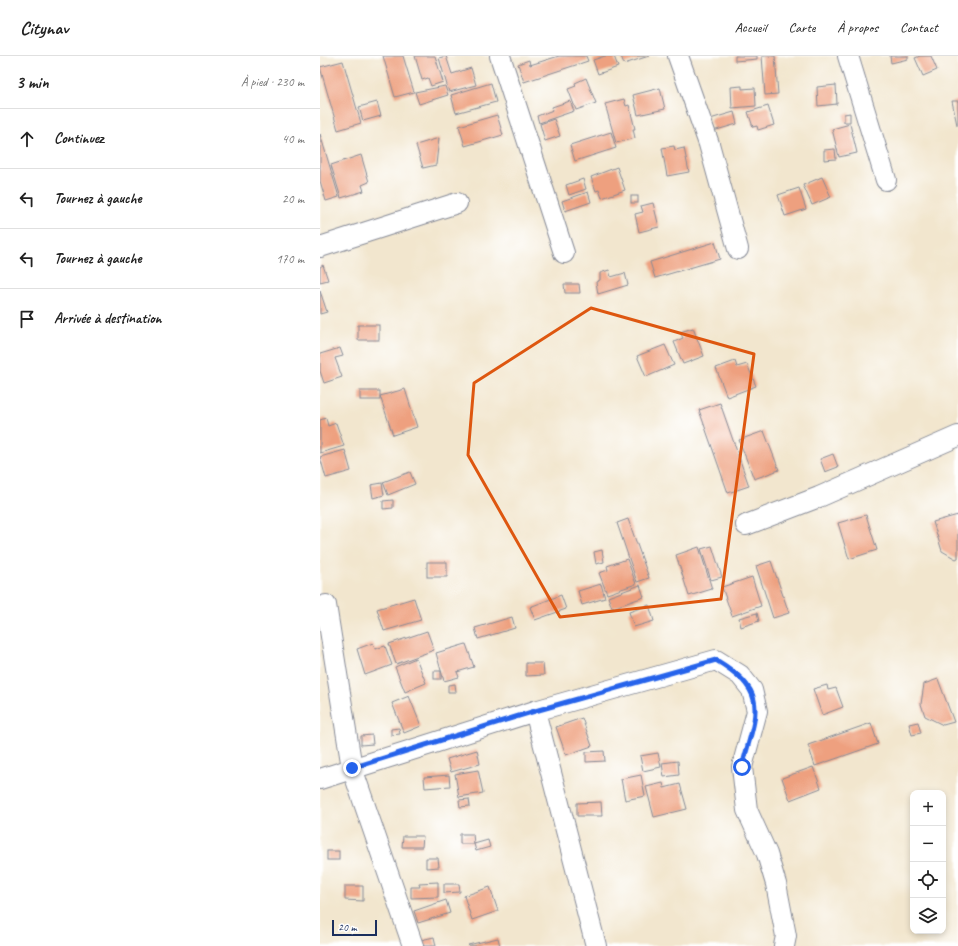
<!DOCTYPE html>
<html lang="fr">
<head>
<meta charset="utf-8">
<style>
	body { margin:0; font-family:Caveat,sans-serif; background:#f2f2f2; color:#222 }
	.controls { position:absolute; right:12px; bottom:12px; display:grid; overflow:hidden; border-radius:8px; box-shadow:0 2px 6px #0003 }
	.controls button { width:36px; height:36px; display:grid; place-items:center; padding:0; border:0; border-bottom:1px solid #e0e0e0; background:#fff; color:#222; font:20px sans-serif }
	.scale { position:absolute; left:12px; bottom:10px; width:45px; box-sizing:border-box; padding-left:4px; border:2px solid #1b2f5e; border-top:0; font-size:11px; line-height:14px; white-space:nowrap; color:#1b2f5e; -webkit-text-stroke:3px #fff; paint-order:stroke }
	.stop { position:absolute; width:12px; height:12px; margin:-9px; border:3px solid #2563eb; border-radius:50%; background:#fff }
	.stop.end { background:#2563eb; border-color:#fff; box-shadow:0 1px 4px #0008 }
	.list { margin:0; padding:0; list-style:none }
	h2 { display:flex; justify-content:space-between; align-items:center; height:52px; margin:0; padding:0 16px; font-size:17px }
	h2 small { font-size:13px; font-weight:400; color:#767676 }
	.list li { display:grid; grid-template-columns:26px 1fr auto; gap:12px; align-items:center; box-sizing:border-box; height:60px; padding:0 16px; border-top:1px solid #e0e0e0 }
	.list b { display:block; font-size:15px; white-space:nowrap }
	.list em { font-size:13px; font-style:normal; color:#767676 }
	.icon { flex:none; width:22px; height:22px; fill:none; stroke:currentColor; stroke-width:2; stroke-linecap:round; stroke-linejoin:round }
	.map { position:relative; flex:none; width:638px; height:890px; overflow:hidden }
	header { display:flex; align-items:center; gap:24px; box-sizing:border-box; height:56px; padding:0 20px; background:#fff; border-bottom:1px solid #e0e0e0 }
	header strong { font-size:19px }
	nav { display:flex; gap:22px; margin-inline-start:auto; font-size:14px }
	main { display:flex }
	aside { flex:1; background:#fff }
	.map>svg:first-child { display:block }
	.building { fill:#eea07f }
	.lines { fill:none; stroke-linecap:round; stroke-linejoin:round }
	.minor-casing { stroke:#868a96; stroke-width:22 }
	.minor { stroke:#fff; stroke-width:20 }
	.route { stroke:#2563eb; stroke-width:5 }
	.marked { fill:none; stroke:#de5710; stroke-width:3; stroke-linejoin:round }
</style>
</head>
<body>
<header>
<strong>Citynav</strong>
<nav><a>Accueil</a><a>Carte</a><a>À propos</a><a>Contact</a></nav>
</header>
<main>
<aside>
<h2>3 min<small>À pied · 230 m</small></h2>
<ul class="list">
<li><svg class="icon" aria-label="ahead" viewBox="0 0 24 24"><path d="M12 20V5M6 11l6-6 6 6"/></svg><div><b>Continuez</b></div><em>40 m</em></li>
<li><svg class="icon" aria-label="left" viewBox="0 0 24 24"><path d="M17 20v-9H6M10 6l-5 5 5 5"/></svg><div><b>Tournez à gauche</b></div><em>20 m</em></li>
<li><svg class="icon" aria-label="left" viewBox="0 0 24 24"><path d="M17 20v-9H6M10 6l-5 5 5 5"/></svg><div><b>Tournez à gauche</b></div><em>170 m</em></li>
<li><svg class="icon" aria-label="arrive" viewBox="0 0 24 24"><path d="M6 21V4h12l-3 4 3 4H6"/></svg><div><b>Arrivée à destination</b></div></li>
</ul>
</aside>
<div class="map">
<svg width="638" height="890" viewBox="0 0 638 890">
	<rect width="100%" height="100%" fill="#fff"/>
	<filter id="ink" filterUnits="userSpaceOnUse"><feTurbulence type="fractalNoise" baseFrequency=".025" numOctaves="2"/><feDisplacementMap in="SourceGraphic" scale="8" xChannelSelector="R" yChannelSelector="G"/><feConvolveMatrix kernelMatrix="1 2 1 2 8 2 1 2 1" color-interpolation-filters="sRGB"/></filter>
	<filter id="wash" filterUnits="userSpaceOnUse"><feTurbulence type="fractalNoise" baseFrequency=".012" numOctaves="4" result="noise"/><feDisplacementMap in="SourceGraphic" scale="16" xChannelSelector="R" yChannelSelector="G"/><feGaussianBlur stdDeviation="0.9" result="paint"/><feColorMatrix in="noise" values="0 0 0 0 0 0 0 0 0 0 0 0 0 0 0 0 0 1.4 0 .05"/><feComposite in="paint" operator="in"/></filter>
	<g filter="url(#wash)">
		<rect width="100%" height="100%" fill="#f2e6ce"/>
		<g id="blocks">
			<g class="building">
				<polygon points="63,0 83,0 94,36 75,41"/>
				<polygon points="95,0 115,0 123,26 111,30 108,22 102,24"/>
				<polygon points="126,0 132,18 151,12 156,29 129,36 119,2"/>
				<polygon points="239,0 266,0 268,5 204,26 198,8 209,4 210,9"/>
				<polygon points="285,0 294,0 298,11 278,18 273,4"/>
				<polygon points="301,0 329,0 304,8"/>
				<polygon points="415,0 437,0 437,3 415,5"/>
				<polygon points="442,0 455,0 458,38 445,39"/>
				<polygon points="570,0 588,0 588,3 571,7"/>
				<polygon points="600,0 611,0 617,14 603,20 595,2"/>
				<polygon points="23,5 41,67 18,74 0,11"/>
				<polygon points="266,22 276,47 256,54 248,33 256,30 255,27"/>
				<polygon points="171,27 176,46 136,57 131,39"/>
				<polygon points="516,29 517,48 498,50 497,31"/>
				<polygon points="125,30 128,39 99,48 95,36"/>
				<polygon points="422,30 422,33 435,32 436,50 412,52 411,31"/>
				<polygon points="340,32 345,53 318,59 313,39"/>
				<polygon points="304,43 306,50 309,49 315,73 313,73 315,82 296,87 285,48"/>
				<polygon points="250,45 254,55 219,67 217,60 233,54 232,51"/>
				<polygon points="632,45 638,45 638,69 637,69"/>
				<polygon points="57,46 61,60 43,65 39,51"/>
				<polygon points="448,50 454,69 438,74 437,70 433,71 428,56"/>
				<polygon points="414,56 417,68 393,75 390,63"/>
				<polygon points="530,57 530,66 524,66 524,58"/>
				<polygon points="177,59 183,79 145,90 139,70"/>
				<polygon points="234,63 240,80 225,85 220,68"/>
				<polygon points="530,68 537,97 519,101 512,73"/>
				<polygon points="291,76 296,92 255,105 250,89"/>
				<polygon points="0,78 19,141 6,145 0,125"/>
				<polygon points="119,82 116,109 103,112 96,89"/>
				<polygon points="354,90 355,94 364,92 369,116 347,120 342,92"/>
				<polygon points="515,93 516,103 504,104 504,94"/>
				<polygon points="41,99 49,126 42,129 44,135 21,142 11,109"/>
				<polygon points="297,111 305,134 282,142 279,134 276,135 271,121"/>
				<polygon points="502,121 511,141 492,149 483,129"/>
				<polygon points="263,123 266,133 249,139 246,129"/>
				<polygon points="479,132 486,153 465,160 458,139"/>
				<polygon points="268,136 271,146 245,155 242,145"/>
				<rect x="311" y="140" width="7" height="7"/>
				<polygon points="333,147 339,171 319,176 315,158 323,156 321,150"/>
				<polygon points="395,186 400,203 335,222 330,206"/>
				<polygon points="3,209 8,224 0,226 0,211"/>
				<polygon points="289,214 291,221 305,217 308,229 278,238 276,226 280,224 280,217"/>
				<polygon points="244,228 259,228 260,237 245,237"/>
				<polygon points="0,235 7,256 0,258"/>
				<rect x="38" y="269" width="21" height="15"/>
				<polygon points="373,272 384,300 363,308 354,286 363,282 360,276"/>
				<polygon points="345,289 354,309 326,321 317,300"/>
				<polygon points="20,292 23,300 15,302 22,321 4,327 0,315 0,298"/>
				<polygon points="415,305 417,311 427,308 436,330 407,341 396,312"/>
				<polygon points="85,333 97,371 73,379 60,340"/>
				<rect x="40" y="335" width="20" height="9"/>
				<polygon points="400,347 429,430 408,437 379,354"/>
				<polygon points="6,362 8,370 16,367 24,390 0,397 0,364"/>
				<polygon points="444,375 459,414 434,423 419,384"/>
				<polygon points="25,394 31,415 6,422 0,401"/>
				<polygon points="513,398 518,411 505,416 500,403"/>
				<polygon points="90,416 95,428 68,439 63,426"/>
				<polygon points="62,427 64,439 53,442 51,429"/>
				<polygon points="73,444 73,452 63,453 63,445"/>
				<polygon points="546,459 557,494 529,503 518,467"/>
				<polygon points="638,459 638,502 636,503 622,495 613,466"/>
				<polygon points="308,463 329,522 317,526 297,467"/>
				<polygon points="392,490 402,521 391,524 381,493"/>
				<polygon points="379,491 392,533 369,540 356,499"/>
				<polygon points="282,494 284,506 276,508 274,496"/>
				<polygon points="307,503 316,528 287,538 279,517 288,514 287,510"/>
				<polygon points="451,505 469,557 453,562 436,510"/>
				<rect x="107" y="506" width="20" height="15"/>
				<polygon points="432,521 441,550 412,560 402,531"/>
				<polygon points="281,528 285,542 262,549 258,535"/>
				<polygon points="320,529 324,541 292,552 288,541"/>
				<polygon points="241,539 246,553 215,564 210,551"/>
				<polygon points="94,542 101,564 64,575 57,553"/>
				<polygon points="329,549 334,565 314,571 309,556"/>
				<polygon points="437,557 439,565 421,571 419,562"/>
				<polygon points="192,561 195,572 158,583 155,572"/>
				<polygon points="107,575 114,594 76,608 69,588"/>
				<polygon points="53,587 55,593 65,590 72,609 45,619 37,593"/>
				<polygon points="146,588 154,611 137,616 139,621 124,625 116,597"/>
				<polygon points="96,602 106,627 85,636 75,611"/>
				<polygon points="206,607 223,607 224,619 206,620"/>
				<rect x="114" y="615" width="7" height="8"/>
				<polygon points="618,623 634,666 623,669 605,660 601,648 604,628"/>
				<polygon points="135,628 136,636 128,636 128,629"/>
				<polygon points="507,629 508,634 516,632 523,651 502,659 493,633"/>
				<polygon points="89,640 101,670 84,677 72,647"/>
				<polygon points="262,662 272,690 246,699 236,671"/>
				<polygon points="598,666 601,677 592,679 589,668"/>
				<polygon points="551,667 558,688 495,710 488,689"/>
				<polygon points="79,672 80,678 71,679 71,673"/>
				<polygon points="52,679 53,688 41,689 41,680"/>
				<polygon points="157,694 160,708 131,716 127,703"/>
				<polygon points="284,695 285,705 266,706 266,696"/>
				<polygon points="338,697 341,711 323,715 320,700"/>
				<polygon points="358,705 359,719 344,721 342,707"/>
				<polygon points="493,711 501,732 470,744 462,722"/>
				<polygon points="158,714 163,737 139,741 135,718"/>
				<polygon points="129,719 130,730 105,732 104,721"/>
				<polygon points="321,719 325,740 305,744 301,723"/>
				<polygon points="343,727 344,732 360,728 367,753 334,761 326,731"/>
				<polygon points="149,743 150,750 140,751 139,744"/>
				<polygon points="281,746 282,760 257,760 257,747"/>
				<polygon points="140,778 153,778 154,788 140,788"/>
				<polygon points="83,780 103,780 102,791 82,791"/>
				<polygon points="168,784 170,791 156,795 154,788"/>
				<rect x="7" y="795" width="12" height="9"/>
				<polygon points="106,802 118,802 119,811 106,812"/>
				<polygon points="118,826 118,841 91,842 91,831 100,831 99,827"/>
				<polygon points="124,828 139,828 140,836 124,837"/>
				<polygon points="25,830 43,830 43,845 25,844"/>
				<polygon points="170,831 178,855 152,864 144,840"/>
				<polygon points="126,844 130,857 98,867 94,855"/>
				<polygon points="114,881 116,890 103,890 101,884"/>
				<polygon points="178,882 180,890 149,890 148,889"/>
			</g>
		</g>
	</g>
	<g filter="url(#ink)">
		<use href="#blocks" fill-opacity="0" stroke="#868a96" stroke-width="1"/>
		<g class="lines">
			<g class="minor-casing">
				<g id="minor">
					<polyline points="180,0 244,197"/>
					<polyline points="358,0 389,88 418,193"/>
					<polyline points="528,0 566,124"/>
					<polyline points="0,191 137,147"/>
					<polyline points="426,469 499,441 638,380"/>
					<polyline points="0,551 6,549 32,712 93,890"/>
					<polyline points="215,655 276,890"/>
					<polyline points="0,723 215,655 396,604 420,619 432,634 437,655 422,711 427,754 447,798 456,828 466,880 464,890"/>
				</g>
			</g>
			<use href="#minor" class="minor"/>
		</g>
	</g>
	<g class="lines" filter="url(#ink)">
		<path class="route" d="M32,712L215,655L396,604C451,637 436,657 422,711"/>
	</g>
	<path class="marked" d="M271,252L434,298L401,543L240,561L148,399L154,327Z"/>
</svg>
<div class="controls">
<button>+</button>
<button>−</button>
<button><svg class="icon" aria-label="locate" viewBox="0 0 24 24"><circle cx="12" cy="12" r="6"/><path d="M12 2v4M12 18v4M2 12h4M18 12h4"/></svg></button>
<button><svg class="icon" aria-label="layers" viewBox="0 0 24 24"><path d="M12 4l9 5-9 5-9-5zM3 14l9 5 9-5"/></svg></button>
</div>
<div class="scale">20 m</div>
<div class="stop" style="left:422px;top:711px"></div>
<div class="stop end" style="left:32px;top:712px"></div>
</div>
</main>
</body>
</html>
